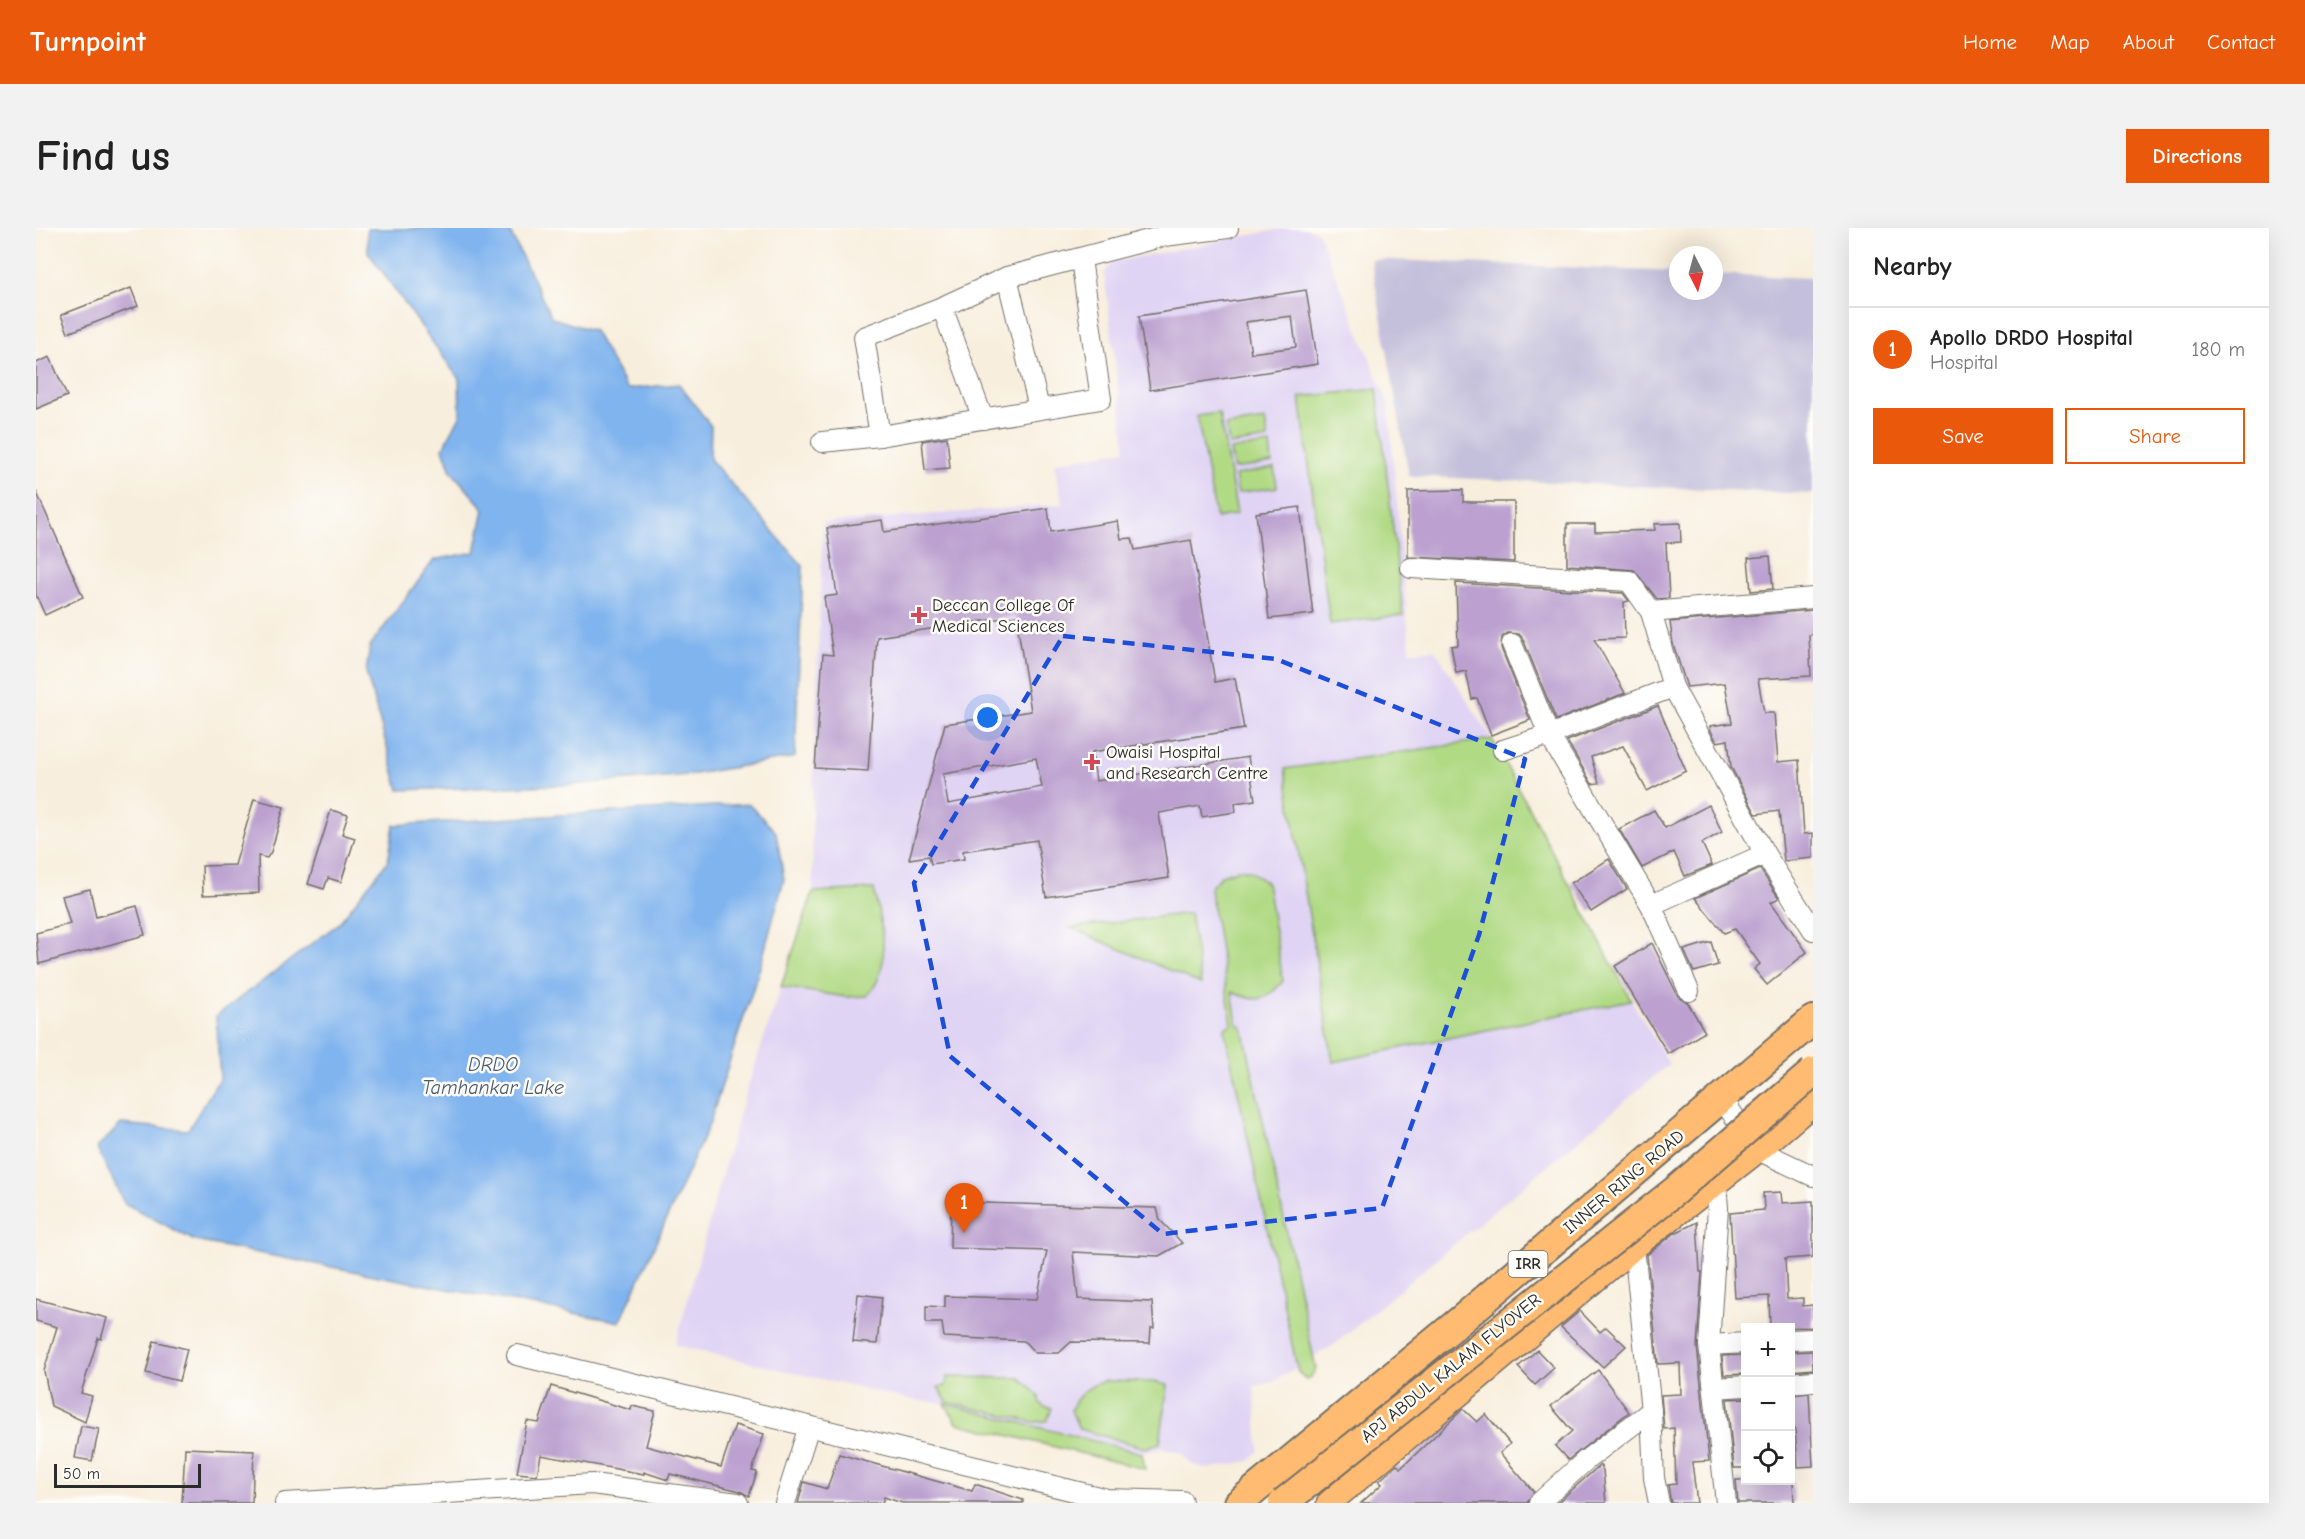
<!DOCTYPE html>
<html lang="en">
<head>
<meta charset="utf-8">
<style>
	body { margin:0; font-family:"Comic Neue",sans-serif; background:#f2f2f2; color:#222 }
	.controls { position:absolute; right:18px; bottom:18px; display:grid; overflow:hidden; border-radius:0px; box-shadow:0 6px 24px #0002 }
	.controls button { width:54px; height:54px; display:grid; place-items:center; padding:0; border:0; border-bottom:2px solid #e0e0e0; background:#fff; color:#222; font:30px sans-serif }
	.compass { position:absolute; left:1633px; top:18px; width:54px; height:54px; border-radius:50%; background:#fff; box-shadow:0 6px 24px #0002; rotate:174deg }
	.scale { position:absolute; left:18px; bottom:15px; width:147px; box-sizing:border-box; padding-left:6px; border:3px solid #2b2b2b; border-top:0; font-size:16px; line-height:21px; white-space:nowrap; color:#2b2b2b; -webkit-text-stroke:4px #fdfcf7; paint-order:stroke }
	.you { position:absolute; left:952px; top:490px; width:21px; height:21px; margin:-15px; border:4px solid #fff; border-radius:50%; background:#1a73e8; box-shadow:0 0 0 9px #1a73e833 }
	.badge { display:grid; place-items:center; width:39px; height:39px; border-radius:50%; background:#ea580c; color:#fff; font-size:20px; font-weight:700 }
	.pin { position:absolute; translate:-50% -50px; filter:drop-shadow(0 2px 3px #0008) }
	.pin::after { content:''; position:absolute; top:32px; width:21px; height:18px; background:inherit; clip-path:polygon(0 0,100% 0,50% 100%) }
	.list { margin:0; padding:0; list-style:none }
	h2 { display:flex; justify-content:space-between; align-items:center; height:78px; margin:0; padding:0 24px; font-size:26px }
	h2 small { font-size:20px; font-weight:400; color:#767676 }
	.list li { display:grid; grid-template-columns:39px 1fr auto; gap:18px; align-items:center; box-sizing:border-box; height:84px; padding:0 24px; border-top:2px solid #e0e0e0 }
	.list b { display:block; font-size:22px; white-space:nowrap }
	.list p { margin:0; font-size:20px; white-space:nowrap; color:#767676 }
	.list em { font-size:20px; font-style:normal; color:#767676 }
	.actions { display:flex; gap:12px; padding:18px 24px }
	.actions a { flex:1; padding:14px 0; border:2px solid #ea580c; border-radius:0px; text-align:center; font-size:21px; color:#ea580c }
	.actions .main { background:#ea580c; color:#fff }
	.icon { flex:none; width:33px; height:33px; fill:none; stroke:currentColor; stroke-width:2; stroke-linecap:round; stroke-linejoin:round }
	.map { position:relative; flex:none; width:1777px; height:1275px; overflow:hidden; border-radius:0px }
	header { display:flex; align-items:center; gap:36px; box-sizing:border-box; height:84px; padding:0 30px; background:#ea580c; color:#fff }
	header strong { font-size:28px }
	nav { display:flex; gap:33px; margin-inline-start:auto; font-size:21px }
	.intro { display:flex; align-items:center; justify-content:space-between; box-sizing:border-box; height:144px; padding:0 36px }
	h1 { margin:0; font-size:42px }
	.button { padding:15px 27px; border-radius:0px; background:#ea580c; color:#fff; font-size:21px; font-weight:700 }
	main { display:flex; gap:36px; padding:0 36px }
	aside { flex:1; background:#fff; border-radius:0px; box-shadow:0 6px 24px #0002 }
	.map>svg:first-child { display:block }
	.built { fill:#e0d4f4 }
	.industrial { fill:#c4c0db }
	.green { fill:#b1da85; stroke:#6e8258; stroke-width:1.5 }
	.water { fill:#80b4ee; stroke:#56708c; stroke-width:1.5 }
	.building { fill:#bca1d0; fill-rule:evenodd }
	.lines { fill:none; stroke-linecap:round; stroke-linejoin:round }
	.minor-casing { stroke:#736f69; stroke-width:22 }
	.major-casing { stroke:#736f69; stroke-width:27 }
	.highway-casing { stroke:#736f69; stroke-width:32 }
	.minor { stroke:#fff; stroke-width:20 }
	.major { stroke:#ffbb71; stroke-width:24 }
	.highway { stroke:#ffbb71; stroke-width:28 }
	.highway-bridge-casing { stroke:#736f69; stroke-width:32; stroke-linecap:butt }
	.highway-bridge { stroke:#ffbb71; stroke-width:28 }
	.marked { fill:none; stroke:#1d4ed8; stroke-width:4.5; stroke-dasharray:12 8; stroke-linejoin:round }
	.poi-dot { fill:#d1495b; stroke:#fdfcf7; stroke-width:2 }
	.labels { text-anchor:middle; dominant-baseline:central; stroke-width:5; stroke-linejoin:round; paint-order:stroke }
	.shield { fill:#fdfcf7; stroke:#6a6a68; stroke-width:1.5 }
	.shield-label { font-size:16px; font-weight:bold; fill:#2b2b2b }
	.poi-label { font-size:18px; fill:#2b2b2b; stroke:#fdfcf7; text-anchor:start }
	.street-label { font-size:18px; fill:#2b2b2b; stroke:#fdfcf7 }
	.water-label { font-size:20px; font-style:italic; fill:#495b6f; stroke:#fdfcf7 }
</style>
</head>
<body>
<header>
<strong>Turnpoint</strong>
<nav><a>Home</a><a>Map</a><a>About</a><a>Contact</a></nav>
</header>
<div class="intro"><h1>Find us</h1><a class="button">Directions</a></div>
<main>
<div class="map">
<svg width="1777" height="1275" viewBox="0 0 1777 1275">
	<rect width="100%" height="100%" fill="#fdfcf7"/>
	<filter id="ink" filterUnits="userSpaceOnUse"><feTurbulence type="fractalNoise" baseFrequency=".0167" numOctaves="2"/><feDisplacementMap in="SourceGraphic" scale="12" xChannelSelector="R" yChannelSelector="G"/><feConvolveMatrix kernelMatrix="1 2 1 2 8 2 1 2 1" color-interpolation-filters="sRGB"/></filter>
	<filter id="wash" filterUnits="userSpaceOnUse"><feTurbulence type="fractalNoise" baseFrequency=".008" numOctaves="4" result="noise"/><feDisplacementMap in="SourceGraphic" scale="24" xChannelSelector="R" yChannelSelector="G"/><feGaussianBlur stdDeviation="1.35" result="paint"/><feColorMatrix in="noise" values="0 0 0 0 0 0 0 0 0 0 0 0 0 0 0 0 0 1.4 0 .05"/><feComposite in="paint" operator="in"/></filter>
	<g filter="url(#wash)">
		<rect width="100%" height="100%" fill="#f8eedd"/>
		<polygon class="built" points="1250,0 1269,0 1282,4 1352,175 1374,423 1399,422 1456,511 1595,772 1633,836 1299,1116 1235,1155 1218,1158 1223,1222 1214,1233 1171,1241 1156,1236 1144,1224 1127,1220 1106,1225 909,1176 870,1171 639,1117 704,882 777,664 776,585 787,295 1027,276 1018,235 1090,222 1068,45 1077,34"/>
		<polygon class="industrial" points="1335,31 1642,44 1642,63 1678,63 1678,46 1777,50 1777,266 1373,248"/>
		<g class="green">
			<polygon points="1341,161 1367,387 1294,396 1264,169"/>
			<polygon points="1183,185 1201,286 1180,290 1161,188"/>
			<polygon points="1229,192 1232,211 1193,217 1190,198"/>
			<polygon points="1234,216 1236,235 1198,241 1194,222"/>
			<polygon points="1238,240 1241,259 1202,265 1199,247"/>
			<polygon points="1456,511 1595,772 1297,834 1249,541"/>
			<path d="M1203,641L1214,643L1231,655L1247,753C1228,775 1220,774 1196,764L1201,796L1207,800L1280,1141L1274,1150L1270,1151L1262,1144L1189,804V800L1196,796L1174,660L1186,647Z"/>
			<path d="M838,661C844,697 859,738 831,768L810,769L745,759L777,664Z"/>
			<polygon points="1154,685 1165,756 1035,700"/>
			<polygon points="911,1149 984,1150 1003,1168 1003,1174 1008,1179 1016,1180 1011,1193 997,1194 911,1174 902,1159 910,1158"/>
			<path d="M1068,1153L1118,1154L1132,1157L1124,1215L1109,1220L1043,1201L1035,1182C1041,1167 1052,1158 1068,1153Z"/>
			<polygon points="909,1176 1106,1225 1109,1241 921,1195"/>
		</g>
		<g class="water">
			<polygon points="472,0 516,90 558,103 591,161 643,156 675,198 674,231 767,338 759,529 653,547 530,557 363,562 330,444 334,418 398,332 439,324 448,281 415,243 407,220 424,188 423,151 332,24 331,1"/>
			<polygon points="713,576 740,604 748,651 724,739 673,897 584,1094 159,1013 88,975 61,920 85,896 152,902 184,850 180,788 302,696 352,633 358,597"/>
		</g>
		<g id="blocks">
			<g class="building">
				<polygon points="95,60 102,78 32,105 25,87"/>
				<path d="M1270,62L1282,136L1114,162L1103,88ZM1256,88L1260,119L1215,125L1210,94Z"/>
				<polygon points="14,129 31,168 0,181 0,135"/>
				<polygon points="911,209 914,240 889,242 886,213"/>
				<polygon points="1427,262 1427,274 1478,274 1478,334 1372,329 1372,263"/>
				<polygon points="0,263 47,369 9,387 0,367"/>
				<polygon points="1264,279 1277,386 1233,391 1220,285"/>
				<path d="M1012,280L1015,304L1082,293L1085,311L1096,310L1099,322L1155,312L1179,454L1199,450L1208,501L1056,524L1060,553L1212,529L1219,572L1199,575L1200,584L1166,589L1164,578L1123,585L1133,650L1010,669L1001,612L927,623L928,631L895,636L893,628L873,631L909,496L995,483L980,388L841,409L832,543L779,540L787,426L797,427L788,369L801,367L791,300L846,292L848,304ZM1000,530L1006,559L912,576L907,546Z"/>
				<polygon points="1644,295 1645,314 1630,315 1633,370 1621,371 1598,342 1531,337 1531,296 1559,296 1559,304 1619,302 1618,296"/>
				<polygon points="1734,328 1737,361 1715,363 1712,330"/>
				<polygon points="1420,355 1587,365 1593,373 1588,374 1589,410 1558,411 1589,465 1520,492 1487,411 1483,406 1472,405 1466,409 1465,420 1494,492 1455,507 1441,470 1436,471 1430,443 1420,445 1415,418 1422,417"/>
				<polygon points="1777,382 1777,406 1773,407 1775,448 1722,451 1728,485 1738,485 1742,534 1763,532 1768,606 1777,605 1777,630 1748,633 1743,583 1720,586 1695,539 1692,512 1681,514 1675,503 1674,498 1696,495 1689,455 1651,459 1637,416 1634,394"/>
				<polygon points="1622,478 1650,543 1611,563 1587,518 1555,529 1563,555 1556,556 1531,513"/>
				<polygon points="218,571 248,579 235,624 231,630 222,628 223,665 167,667 166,638 199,637"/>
				<polygon points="1673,577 1686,604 1666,615 1676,637 1649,648 1638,624 1606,640 1583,601 1618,582 1629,600"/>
				<polygon points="295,582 312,587 306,606 319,610 305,654 292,650 288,661 272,656"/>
				<polygon points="1573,631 1591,661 1555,684 1535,655"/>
				<polygon points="1724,641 1743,670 1735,674 1771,724 1731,757 1718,741 1724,736 1699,701 1688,705 1659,670"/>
				<polygon points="54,661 60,689 101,678 109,707 3,736 0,705 34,696 26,668"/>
				<polygon points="1675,714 1682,737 1658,744 1648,722"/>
				<polygon points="1616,715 1642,768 1652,775 1669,804 1632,826 1579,738"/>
				<polygon points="1745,964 1746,975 1777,973 1777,1029 1749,1031 1751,1071 1767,1070 1767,1078 1777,1077 1777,1099 1734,1100 1733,1068 1699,1070 1694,985 1728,982 1727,965"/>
				<polygon points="915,974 1121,980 1124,992 1146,1015 1123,1028 1037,1024 1042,1071 1116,1074 1118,1100 1115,1100 1114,1115 1035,1114 1023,1125 999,1125 988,1113 908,1109 906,1095 890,1095 890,1078 909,1079 909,1068 1001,1071 1011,1023 914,1020"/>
				<polygon points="1661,994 1664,1044 1666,1044 1661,1118 1673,1233 1656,1234 1661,1275 1635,1275 1632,1257 1640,1256 1638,1200 1628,1201 1625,1167 1645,1166 1644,1135 1622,1136 1611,1027 1639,1005"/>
				<polygon points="822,1066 846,1069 841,1116 817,1114"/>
				<polygon points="0,1071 71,1090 65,1111 62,1110 45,1165 56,1168 49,1194 15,1178 8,1143 21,1099 0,1093"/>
				<polygon points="1544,1083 1564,1104 1570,1099 1590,1118 1567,1139 1525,1099"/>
				<polygon points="118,1113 151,1121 143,1153 110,1145"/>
				<polygon points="1501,1122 1518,1140 1499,1157 1482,1139"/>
				<polygon points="1776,1123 1777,1141 1755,1143 1755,1124"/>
				<polygon points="1710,1127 1710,1146 1688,1147 1686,1128"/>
				<polygon points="1562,1142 1593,1184 1532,1232 1519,1218 1536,1203 1515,1178"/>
				<polygon points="515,1158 595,1182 596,1178 619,1183 610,1218 685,1239 699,1197 728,1206 716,1243 721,1244 713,1268 704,1263 634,1246 632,1252 608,1244 608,1246 505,1227 501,1247 481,1245 491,1193 503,1195"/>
				<polygon points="1773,1165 1777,1238 1762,1239 1759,1201 1755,1202 1755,1167"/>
				<polygon points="1710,1170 1710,1240 1698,1240 1691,1171"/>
				<polygon points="1427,1181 1441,1194 1450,1186 1474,1216 1464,1225 1498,1264 1491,1275 1325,1275 1346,1256 1343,1253 1354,1243 1361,1237 1365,1240"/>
				<polygon points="45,1198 63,1201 56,1233 39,1230"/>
				<polygon points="149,1220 218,1223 216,1275 146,1275"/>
				<polygon points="803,1226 936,1263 939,1256 987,1272 987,1275 866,1275 848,1269 846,1275 762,1275 768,1254 791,1261"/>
				<polygon points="1564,1237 1567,1242 1570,1275 1521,1275"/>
				<polygon points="1700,1252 1757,1252 1758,1275 1702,1275"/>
			</g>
		</g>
	</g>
	<g filter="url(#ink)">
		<use href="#blocks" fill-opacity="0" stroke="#736f69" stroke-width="1.5"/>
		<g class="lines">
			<g class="minor-casing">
				<g id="minor">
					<polyline points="971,49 1003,180"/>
					<polyline points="947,191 906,79 971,49 1128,8 1192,0"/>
					<polyline points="844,208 828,109 906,79"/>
					<polyline points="786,214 844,208 1065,171 1045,31"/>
					<polyline points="1375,340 1593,353 1615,384 1637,459 1729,626 1777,702"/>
					<polyline points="1615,384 1777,370"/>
					<polyline points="1476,416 1513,507 1615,677"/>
					<polyline points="1467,522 1513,507 1637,459"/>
					<polyline points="1653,763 1615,677 1729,626"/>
					<polyline points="1686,871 1722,922 1777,948"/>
					<polyline points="1680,954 1682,980 1673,1117 1690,1275"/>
					<polyline points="1598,1019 1615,1183 1618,1250 1623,1275"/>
					<polyline points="1754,1112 1777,1111"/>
					<polyline points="1673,1117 1710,1115"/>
					<polyline points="481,1127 1071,1271 1146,1273"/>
					<polyline points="1754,1155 1777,1153"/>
					<polyline points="1678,1160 1710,1158"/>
					<polyline points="249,1275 556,1256 702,1275"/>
					<polyline points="749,1275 773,1198"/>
					<polyline points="1503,1275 1550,1232 1615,1183"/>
				</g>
			</g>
			<g class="major-casing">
				<polyline id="major" points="1293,1275 1598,1019 1722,922 1777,875"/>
			</g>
			<g class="highway-casing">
				<polyline id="highway" points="1203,1275 1426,1091 1777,792"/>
			</g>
			<use href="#minor" class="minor"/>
			<use href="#major" class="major"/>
			<use href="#highway" class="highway"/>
			<g class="highway-bridge-casing">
				<polyline id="highway-bridge" points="1247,1275 1640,962 1777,844"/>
			</g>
			<use href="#highway-bridge" class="highway-bridge"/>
		</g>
	</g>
	<path class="marked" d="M1027,408L1240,431L1489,531L1443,707L1346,980L1127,1006L914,828L878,655Z"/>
	<g class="poi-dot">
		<path d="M880 378h6v6h6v6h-6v6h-6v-6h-6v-6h6z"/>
		<path d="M1053 525h6v6h6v6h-6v6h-6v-6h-6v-6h6z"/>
	</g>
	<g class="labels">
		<rect class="shield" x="1472.5" y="1023" width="39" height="26" rx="4.5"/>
		<g class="shield-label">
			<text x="1492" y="1036">IRR</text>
		</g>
		<g class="poi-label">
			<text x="896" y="377">Deccan College Of<tspan x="896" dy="21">Medical Sciences</tspan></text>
			<text x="1070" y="524">Owaisi Hospital<tspan x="1070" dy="21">and Research Centre</tspan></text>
		</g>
		<g class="street-label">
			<text transform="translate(1588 954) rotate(-40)">INNER RING ROAD</text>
			<text transform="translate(1415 1140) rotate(-39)">APJ ABDUL KALAM FLYOVER</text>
		</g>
		<g class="water-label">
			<text x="457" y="836">DRDO<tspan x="457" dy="23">Tamhankar Lake</tspan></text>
		</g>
	</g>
</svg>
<div class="controls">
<button>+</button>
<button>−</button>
<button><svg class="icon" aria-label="locate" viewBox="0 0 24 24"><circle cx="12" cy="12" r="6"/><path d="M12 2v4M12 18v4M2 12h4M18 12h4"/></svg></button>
</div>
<svg class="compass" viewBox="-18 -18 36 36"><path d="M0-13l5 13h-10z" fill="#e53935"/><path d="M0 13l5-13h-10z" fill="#767676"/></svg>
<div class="scale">50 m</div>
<div class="you"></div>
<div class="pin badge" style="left:928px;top:1005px">1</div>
</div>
<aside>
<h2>Nearby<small></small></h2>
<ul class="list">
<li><span class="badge">1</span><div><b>Apollo DRDO Hospital</b><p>Hospital</p></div><em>180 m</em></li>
</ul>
<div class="actions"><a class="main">Save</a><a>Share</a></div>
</aside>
</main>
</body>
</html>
